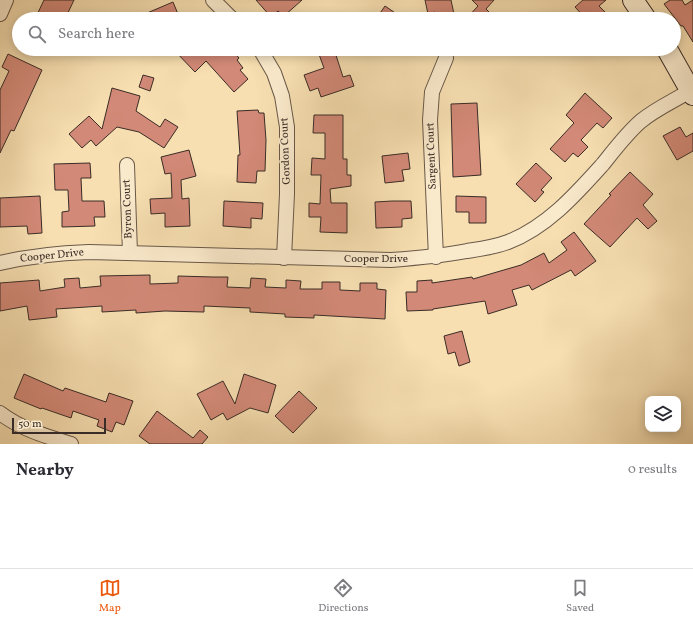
<!DOCTYPE html>
<html lang="en">
<head>
<meta charset="utf-8">
<style>
	body { margin:0; font-family:Vollkorn,serif; background:#f7f7f7; color:#2b2b33 }
	.controls { position:absolute; right:12px; bottom:12px; display:grid; overflow:hidden; border-radius:8px; box-shadow:0 2px 10px #0003 }
	.controls button { width:36px; height:36px; display:grid; place-items:center; padding:0; border:0; border-bottom:1px solid #e1e1e2; background:#fff; color:#2b2b33; font:20px sans-serif }
	.scale { position:absolute; left:12px; bottom:10px; width:94px; box-sizing:border-box; padding-left:4px; border:2px solid #3a2c26; border-top:0; font-size:11px; line-height:14px; white-space:nowrap; color:#3a2c26; -webkit-text-stroke:3px #faeacc; paint-order:stroke }
	.list { margin:0; padding:0; list-style:none }
	h2 { display:flex; justify-content:space-between; align-items:center; height:52px; margin:0; padding:0 16px; font-size:17px }
	h2 small { font-size:13px; font-weight:400; color:#7c7c81 }
	.icon { flex:none; width:22px; height:22px; fill:none; stroke:currentColor; stroke-width:2; stroke-linecap:round; stroke-linejoin:round }
	.map { position:relative; flex:none; width:693px; height:444px; overflow:hidden }
	.search { position:absolute; background:#fff; box-shadow:0 2px 10px #0003; left:12px; right:12px; top:12px; height:44px; display:flex; align-items:center; gap:10px; box-sizing:border-box; padding:0 14px; border-radius:22px; color:#7c7c81; font-size:15px }
	.sheet { height:124px; background:#fff }
	nav { display:flex; justify-content:space-around; align-items:center; box-sizing:border-box; height:56px; border-top:1px solid #e1e1e2; background:#fff; font-size:11px; color:#7c7c81 }
	nav a { display:grid; justify-items:center; gap:2px }
	nav .on { color:#ea580c }
	.map>svg:first-child { display:block }
	.building { fill:#d28977; stroke:#3a2c26 }
	.lines { fill:none; stroke-linecap:round; stroke-linejoin:round }
	.street-casing { stroke:#695949; stroke-width:16 }
	.secondary-casing { stroke:#3a2c26; stroke-width:22 }
	.street { stroke:#faeacc; stroke-width:14 }
	.secondary { stroke:#faeacc; stroke-width:20 }
	.labels { text-anchor:middle; dominant-baseline:central; stroke-width:3.5; stroke-linejoin:round; paint-order:stroke }
	.street-label { font-size:11px; fill:#3a2c26; stroke:#faeacc }
</style>
</head>
<body>
<div class="map">
<svg width="693" height="444" viewBox="0 0 693 444">
	<rect width="100%" height="100%" fill="#f7dfb1"/>
	<filter id="stains"><feTurbulence type="fractalNoise" baseFrequency=".005" numOctaves="4"/><feColorMatrix values="0 0 0 0 .2 0 0 0 0 .09 0 0 0 0 .02 0 0 0 .5 -.17"/></filter>
	<radialGradient id="worn" r=".72"><stop offset=".6" stop-color="#630" stop-opacity="0"/><stop offset="1" stop-color="#630" stop-opacity=".3"/></radialGradient>
	<g class="building">
		<polygon points="44,0 74,0 65,19 35,19"/>
		<polygon points="256,0 302,0 284,16 278,11 271,17"/>
		<polygon points="425,0 451,0 455,19 436,19 435,12 428,14"/>
		<polygon points="472,0 494,0 486,9 496,19 466,19 478,6"/>
		<polygon points="583,0 606,0 599,6 607,14 602,19 586,19 575,7"/>
		<polygon points="670,0 682,0 685,5 693,0 693,42 683,26 681,26 664,4"/>
		<polygon points="173,2 180,19 133,19"/>
		<polygon points="385,6 404,19 376,19"/>
		<polygon points="173,49 231,49 239,58 237,60 243,68 240,70 248,79 234,92 206,61 195,72"/>
		<polygon points="317,49 334,49 343,77 350,75 354,86 321,97 318,88 310,91 304,75 324,68"/>
		<polygon points="8,54 42,70 14,131 11,130 0,153 0,90 9,71 2,67"/>
		<polygon points="143,75 154,78 150,91 139,87"/>
		<polygon points="112,88 140,96 136,111 160,127 165,119 178,127 164,148 139,132 117,127 96,146 91,140 82,148 69,134 89,116 102,129"/>
		<polygon points="585,93 612,118 603,128 597,123 581,140 588,147 578,157 573,153 565,162 550,149 574,123 566,115"/>
		<polygon points="477,103 481,175 453,177 451,104"/>
		<polygon points="258,110 259,113 264,113 266,140 265,171 257,171 256,183 237,182 238,155 240,155 237,111"/>
		<polygon points="314,115 343,115 343,159 347,159 347,175 351,175 351,186 330,189 331,203 347,203 347,233 320,232 321,217 309,217 309,203 320,204 321,175 311,175 312,158 325,159 325,133 313,133"/>
		<polygon points="680,127 686,137 693,133 693,151 677,160 663,136"/>
		<polygon points="189,150 196,176 181,180 182,199 189,198 190,226 165,227 165,213 151,214 150,199 172,198 171,173 165,174 161,157"/>
		<polygon points="408,153 410,169 402,170 404,181 385,183 382,156"/>
		<polygon points="90,163 91,178 81,178 82,201 104,201 105,217 94,217 95,226 62,227 62,212 69,211 68,190 55,190 54,164"/>
		<polygon points="536,163 552,178 541,190 544,192 535,202 516,184"/>
		<polygon points="630,172 653,194 643,205 657,221 648,229 637,218 610,247 584,224 611,195 609,194"/>
		<polygon points="40,196 42,233 28,234 27,226 0,227 0,198"/>
		<polygon points="456,196 486,197 486,223 469,223 469,212 456,212"/>
		<polygon points="224,201 263,203 262,219 251,218 251,228 223,226"/>
		<polygon points="392,201 411,201 412,218 402,219 402,227 376,228 375,202"/>
		<polygon points="574,232 596,261 575,276 571,270 532,290 529,285 512,290 517,305 488,314 485,301 433,309 433,310 407,311 406,292 417,292 417,281 432,280 432,283 472,277 473,279 521,265 544,253 549,263 567,250 561,242"/>
		<polygon points="150,275 150,284 178,283 178,276 213,277 228,277 227,287 250,288 251,278 266,279 265,287 286,288 286,280 301,281 300,289 322,289 322,282 340,282 340,290 360,291 360,283 377,283 377,289 386,290 385,319 314,315 314,318 285,317 285,314 250,312 250,308 204,306 204,312 165,311 136,313 136,310 102,312 102,306 56,309 57,317 29,320 27,306 0,311 0,283 39,280 40,291 65,287 64,279 79,278 80,288 101,286 100,276"/>
		<polygon points="462,331 470,362 459,366 455,352 448,354 444,336"/>
		<polygon points="24,374 63,391 65,388 106,402 109,393 133,401 124,425 116,422 112,432 97,426 99,420 73,411 71,418 42,408 41,409 14,398"/>
		<polygon points="244,374 276,385 268,413 250,408 227,420 223,413 211,420 197,394 223,381 235,404"/>
		<polygon points="299,391 317,408 293,433 275,416"/>
		<polygon points="157,411 193,438 200,430 208,437 202,444 150,444 139,436"/>
	</g>
	<g class="lines">
		<g class="street-casing">
			<g id="street">
				<polyline points="213,0 232,19"/>
				<polyline points="0,14 6,0"/>
				<polyline points="260,49 274,73 282,96 287,127 287,194 284,258"/>
				<polyline points="127,165 130,253"/>
				<polyline points="436,257 430,120 432,92 446,58"/>
				<path d="M0,263C30,256 58,253 89,252L391,260C417,258 441,256 467,251C480,249 495,247 508,242C547,227 576,194 603,164C615,149 627,133 641,121C657,108 676,100 693,89"/>
				<path d="M0,413C21,429 45,436 71,444"/>
			</g>
		</g>
		<g class="secondary-casing">
			<g id="secondary">
				<polyline points="633,0 646,19"/>
				<polyline points="667,49 693,95"/>
			</g>
		</g>
		<use href="#street" class="street"/>
		<use href="#secondary" class="secondary"/>
	</g>
	<g class="labels">
		<g class="street-label">
			<text transform="translate(286 151) rotate(-92)">Gordon Court</text>
			<text transform="translate(432 156) rotate(-92)">Sargent Court</text>
			<text transform="translate(128 209) rotate(-92)">Byron Court</text>
			<text transform="translate(52 256) rotate(-6)">Cooper Drive</text>
			<text x="376" y="259">Cooper Drive</text>
		</g>
	</g>
	<rect width="100%" height="100%" filter="url(#stains)"/>
	<rect width="100%" height="100%" fill="url(#worn)"/>
</svg>
<div class="controls">
<button><svg class="icon" aria-label="layers" viewBox="0 0 24 24"><path d="M12 4l9 5-9 5-9-5zM3 14l9 5 9-5"/></svg></button>
</div>
<div class="scale">50 m</div>
<div class="search"><svg class="icon" aria-label="search" viewBox="0 0 24 24"><circle cx="10" cy="10" r="6"/><path d="M15 15l6 6"/></svg>Search here</div>
</div>
<section class="sheet">
<h2>Nearby<small>0 results</small></h2>
<ul class="list">
</ul>
</section>
<nav>
<a class="on"><svg class="icon" aria-label="map" viewBox="0 0 24 24"><path d="M3 6l6-2 6 2 6-2v14l-6 2-6-2-6 2zM9 4v14M15 6v14"/></svg>Map</a>
<a><svg class="icon" aria-label="directions" viewBox="0 0 24 24"><path d="M12 3l9 9-9 9-9-9zM9 14v-3h6M13 9l2 2-2 2"/></svg>Directions</a>
<a><svg class="icon" aria-label="saved" viewBox="0 0 24 24"><path d="M7 4h10v16l-5-4-5 4z"/></svg>Saved</a>
</nav>
</body>
</html>
